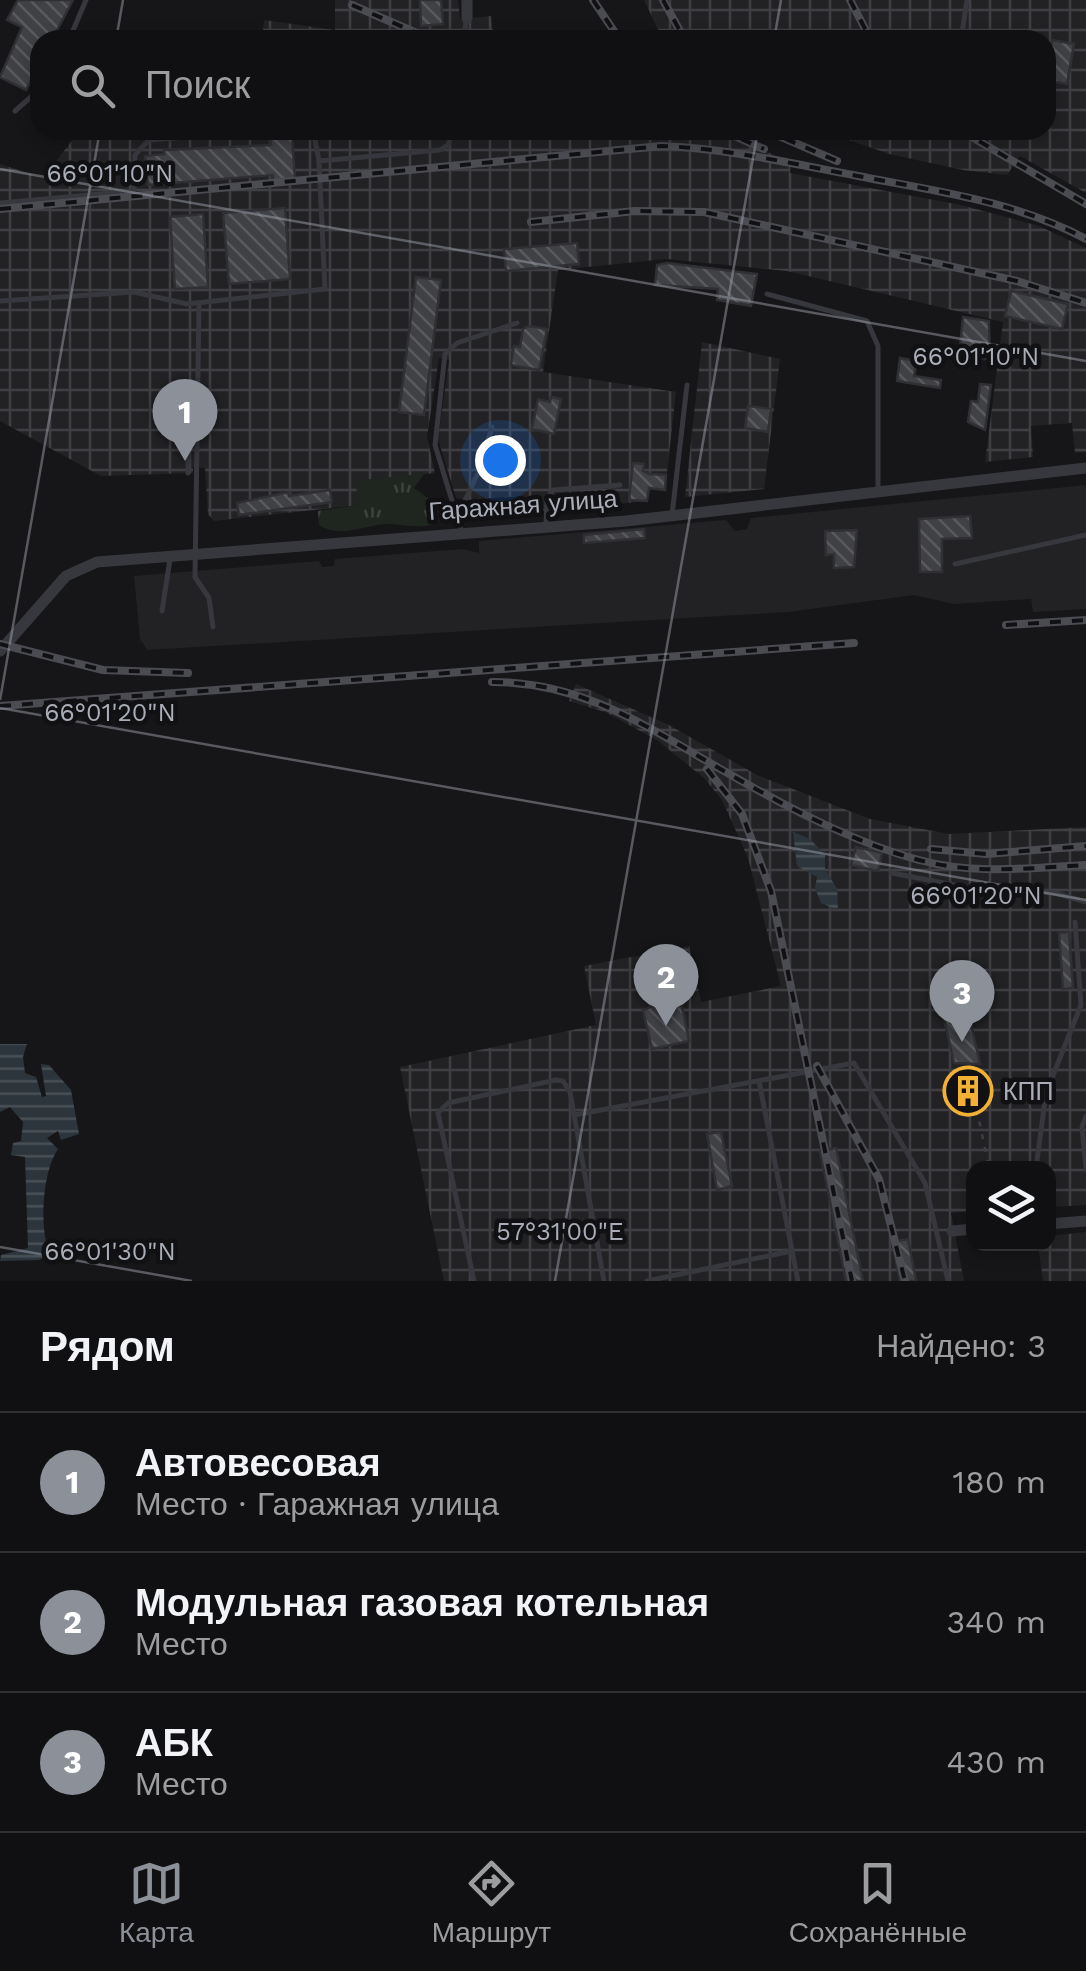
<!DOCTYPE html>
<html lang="ru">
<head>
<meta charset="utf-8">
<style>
	body { margin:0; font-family:"Work Sans",sans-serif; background:#1e1e20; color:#f1f3f6 }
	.controls { position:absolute; right:30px; bottom:30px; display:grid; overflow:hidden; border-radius:20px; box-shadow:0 5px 15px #0003 }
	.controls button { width:90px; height:90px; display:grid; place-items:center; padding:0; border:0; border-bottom:2px solid #303032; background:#101012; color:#f1f3f6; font:50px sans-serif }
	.you { position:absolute; left:500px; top:460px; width:35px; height:35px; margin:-25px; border:8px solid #fff; border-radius:50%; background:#1a73e8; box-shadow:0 0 0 15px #1a73e833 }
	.badge { display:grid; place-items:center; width:65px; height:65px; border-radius:50%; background:#8c9099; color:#fff; font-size:32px; font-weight:700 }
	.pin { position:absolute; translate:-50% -82px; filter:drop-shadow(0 2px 5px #0008) }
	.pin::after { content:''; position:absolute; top:52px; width:35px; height:30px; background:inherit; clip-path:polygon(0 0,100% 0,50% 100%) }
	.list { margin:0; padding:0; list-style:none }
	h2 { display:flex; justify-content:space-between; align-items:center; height:130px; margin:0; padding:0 40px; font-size:42px }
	h2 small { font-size:32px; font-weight:400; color:#9c9d9f }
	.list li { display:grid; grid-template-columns:65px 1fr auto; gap:30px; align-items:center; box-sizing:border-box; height:140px; padding:0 40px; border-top:2px solid #303032 }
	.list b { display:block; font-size:38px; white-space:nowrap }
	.list p { margin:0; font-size:32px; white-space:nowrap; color:#9c9d9f }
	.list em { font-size:32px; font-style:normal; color:#9c9d9f }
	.icon { flex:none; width:55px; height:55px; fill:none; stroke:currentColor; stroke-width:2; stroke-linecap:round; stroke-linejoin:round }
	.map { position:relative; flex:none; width:1086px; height:1281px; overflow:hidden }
	.search { position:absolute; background:#101012; box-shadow:0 5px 15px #0003; left:30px; right:30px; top:30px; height:110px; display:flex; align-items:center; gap:25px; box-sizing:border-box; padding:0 35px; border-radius:30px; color:#9c9d9f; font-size:38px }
	.sheet { height:550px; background:#101012 }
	nav { display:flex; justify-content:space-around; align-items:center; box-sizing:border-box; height:140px; border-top:2px solid #303032; background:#101012; font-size:28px; color:#9c9d9f }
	nav a { display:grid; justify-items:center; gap:5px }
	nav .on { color:#8c9099 }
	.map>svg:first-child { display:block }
	.built { fill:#222225 }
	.industrial { fill:url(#industrial-grid) }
	.grass { fill:url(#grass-tufts) }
	.water { fill:url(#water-rules) }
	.building { fill:url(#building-back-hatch); stroke:#303034; stroke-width:2.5 }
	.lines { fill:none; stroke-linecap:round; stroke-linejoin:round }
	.path { stroke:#3d3f44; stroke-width:2.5; stroke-dasharray:5 8; stroke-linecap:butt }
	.lane { stroke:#37383d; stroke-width:5 }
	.street { stroke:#37383d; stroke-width:11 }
	.rail-casing { stroke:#4a4c52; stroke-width:8 }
	.rail { stroke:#111113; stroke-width:4; stroke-dasharray:11; stroke-linecap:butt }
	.ticks { fill:none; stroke:#a8adb8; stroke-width:2.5; stroke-opacity:0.45 }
	.labels { text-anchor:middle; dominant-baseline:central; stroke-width:9; stroke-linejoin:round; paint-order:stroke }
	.street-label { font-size:25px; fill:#a8adb8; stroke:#111113 }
	.poi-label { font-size:25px; fill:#a8adb8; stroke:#111113; text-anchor:start }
	.ticks-label { font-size:25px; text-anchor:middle; fill:#a8adb8; stroke:#111113; stroke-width:9; stroke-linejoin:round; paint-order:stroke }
</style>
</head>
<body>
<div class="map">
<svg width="1086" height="1281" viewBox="0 0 1086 1281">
	<defs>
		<pattern id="industrial-grid" width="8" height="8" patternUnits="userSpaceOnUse" patternTransform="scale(2.5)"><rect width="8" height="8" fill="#222225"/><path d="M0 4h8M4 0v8" fill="none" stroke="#3f3f43"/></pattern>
		<pattern id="grass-tufts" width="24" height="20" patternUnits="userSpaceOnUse" patternTransform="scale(2.5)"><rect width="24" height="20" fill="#1e261f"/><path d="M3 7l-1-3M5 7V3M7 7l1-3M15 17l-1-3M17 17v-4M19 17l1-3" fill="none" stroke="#3c433d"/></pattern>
		<pattern id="water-rules" width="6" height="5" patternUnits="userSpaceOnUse" patternTransform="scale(2.5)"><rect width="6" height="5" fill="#2c353c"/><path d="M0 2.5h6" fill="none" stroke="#485056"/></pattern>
		<pattern id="building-back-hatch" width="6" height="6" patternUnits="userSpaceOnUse" patternTransform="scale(2.5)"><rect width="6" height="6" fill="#404145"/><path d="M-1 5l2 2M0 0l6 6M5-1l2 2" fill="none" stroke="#595a5e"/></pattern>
	</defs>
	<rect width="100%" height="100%" fill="#161618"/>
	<polygon class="built" points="1086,485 1086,609 1033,612 1031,599 954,604 914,595 788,612 147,650 140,639 134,576 319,561 322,567 334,566 335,559 463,549 479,553 479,541 726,520 735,531 747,529 751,518"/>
	<g class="industrial">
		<polygon points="335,0 458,0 460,19 491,16 493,33 607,35 611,40 262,40 264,20 335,30"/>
		<polygon points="644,0 1086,0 1086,193 1020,156 1007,175 963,170 889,154 820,130 1046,130 1046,40 663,40"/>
		<polygon points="80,130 707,130 791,161 790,173 961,205 1039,226 1086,248 1086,452 1075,453 1072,423 1031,426 1033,457 985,462 1003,322 787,271 666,259 558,270 543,372 676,392 665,490 649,488 647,501 545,511 456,498 438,439 449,360 439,358 427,437 435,473 356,481 359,505 214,521 208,514 205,468 193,467 193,473 101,476 0,421 0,164 43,178"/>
		<polygon points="702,342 780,359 764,489 685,497"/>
		<polygon points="576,684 669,725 757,775 870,819 949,834 1086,827 1086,1205 1049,1207 1048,1168 974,1168 973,1211 951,1213 964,1281 444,1281 400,1067 596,1025 584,966 689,946 701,1002 781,986 748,858 722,800 704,778 657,740 605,712 569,701"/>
		<polygon points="1086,1232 1086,1281 1043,1281 1038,1244 1048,1244 1049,1236"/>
	</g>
	<path class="grass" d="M424,474L414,488L447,512C434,534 408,524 388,524C368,524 339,539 319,525L318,511L359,505L355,481Z"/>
	<g class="water">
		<polygon points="793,832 810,839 825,855 825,869 837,889 838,910 821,903 815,888 817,877 797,866"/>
		<path d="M0,1044H27L23,1057L25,1073L36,1077L42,1097L46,1096L41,1064L49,1065L71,1090L79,1134L61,1140L58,1131L47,1138L58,1149C42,1172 39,1229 50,1254L39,1260L0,1261L1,1255L28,1248L25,1157L11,1155L13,1143L21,1141L23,1122L10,1107L0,1112Z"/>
	</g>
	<g class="building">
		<polygon points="18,0 73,0 52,40 40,40 40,63 26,90 0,77 22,27 7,20"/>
		<polygon points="420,0 441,0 443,24 421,26"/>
		<polygon points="1052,40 1074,44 1067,84 1046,80"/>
		<polygon points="292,137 295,179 273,181 273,175 148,185 145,156 164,154 164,150 271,145 270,139"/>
		<polygon points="285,208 290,279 229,284 223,213"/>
		<polygon points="203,214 208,287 175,289 170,217"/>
		<polygon points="577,243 579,264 506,271 504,249"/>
		<polygon points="667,263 757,274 751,306 717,300 718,289 655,285 657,265"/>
		<polygon points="416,277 441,280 424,415 399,412"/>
		<polygon points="1011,291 1068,304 1062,329 1005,316"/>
		<polygon points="963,317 989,321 990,359 959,356"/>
		<polygon points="529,326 547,329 539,370 511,365 514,346 520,347 523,329"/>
		<polygon points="900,358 917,361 914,376 941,380 940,388 897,381"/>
		<polygon points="980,384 991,385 985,430 968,422 971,401 978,402"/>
		<polygon points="551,397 561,399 554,434 532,429 538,399 550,402"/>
		<polygon points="748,406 771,409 768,432 745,428"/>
		<polygon points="633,463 644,464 643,471 649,474 666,475 665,490 649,488 647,501 629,500"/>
		<polygon points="330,490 332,502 239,515 237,503 289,492 289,496"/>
		<polygon points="970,516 972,538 942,539 942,572 920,572 919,519"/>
		<polygon points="644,529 645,538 584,543 584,535"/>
		<polygon points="857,530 854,567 834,568 834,554 826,555 825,531"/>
		<polygon points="856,847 882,853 878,871 851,865"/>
		<polygon points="1069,932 1073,988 1063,989 1059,933"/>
		<polygon points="664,1001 665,1005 681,1002 689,1041 652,1049 643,1010"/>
		<polygon points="955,1017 957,1023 970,1020 980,1064 954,1063 944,1019"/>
		<polygon points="721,1132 732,1186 717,1190 707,1134"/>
		<polygon points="836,1148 863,1281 846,1281 820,1151"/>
		<polygon points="908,1239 916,1281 900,1281 892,1242"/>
	</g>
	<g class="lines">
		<polyline class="path" points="974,1096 989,1168"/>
		<g class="lane">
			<polyline points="69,40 86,0"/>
			<polyline points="464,40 466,21"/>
			<polyline points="961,40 967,0"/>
			<polyline points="15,111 40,89"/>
			<polyline points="313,130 319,161"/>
			<polyline points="0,203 134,191 135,155 149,140 277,130"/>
			<polyline points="767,294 867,321 878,346 878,488"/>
			<polyline points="0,301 134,292 187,304 325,289 319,161 440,150 448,145 453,130"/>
			<polyline points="199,303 195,577 209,598 213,627"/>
			<polyline points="188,473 188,454"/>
			<polyline points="458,515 480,469 492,427"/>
			<polyline points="672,515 687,385"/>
			<polyline points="546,526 547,499 553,490 620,485"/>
			<polyline points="461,530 435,445 445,354 457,343 517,323"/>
			<polyline points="955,564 1086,535"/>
			<polyline points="162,611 170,559"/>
			<polyline points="892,873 964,887 1055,893 1086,902"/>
			<polyline points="759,1081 798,1281"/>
			<polyline points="574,1115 854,1063 925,1183 948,1281"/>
			<polyline points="1086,1116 1082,1127 1086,1168"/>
			<polyline points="1036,1168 1046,1093 1081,1005 1075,922"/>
			<polyline points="474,1281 438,1113 448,1103 556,1080 563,1081 570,1092 604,1281"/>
			<polyline points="647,1281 792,1251"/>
		</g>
		<g class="street">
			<polyline points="467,18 467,0"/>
			<polyline points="0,651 66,576 97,562 626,521 1086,468"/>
			<polyline points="1048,1224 1086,1221"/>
			<polyline points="952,1231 974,1229"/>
		</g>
		<g class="rail-casing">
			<g id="rail">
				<polyline points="593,0 620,40"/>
				<polyline points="663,0 685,40"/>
				<polyline points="850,0 871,40"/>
				<polyline points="352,5 433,40"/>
				<polyline points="721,130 764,149"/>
				<polyline points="765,130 837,161"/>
				<polyline points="960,130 1086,204"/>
				<path d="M0,209L661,146C727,148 793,164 858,176C935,191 1015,201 1086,239"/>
				<polyline points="531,222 635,211 704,212 1017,281 1086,303"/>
				<polyline points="1006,625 1086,620"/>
				<polyline points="0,644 103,670 188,673"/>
				<path d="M492,682C584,682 647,727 724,771C783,805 852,842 919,860C974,875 1030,868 1086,865"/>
				<polyline points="0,706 854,643"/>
				<polyline points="707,769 742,814 771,891 852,1281"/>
				<polyline points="931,849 986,854 1086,846"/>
				<polyline points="817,1066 879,1179 905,1281"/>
			</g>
		</g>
		<use href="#rail" class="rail"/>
	</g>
	<path class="ticks" d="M116,40L123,0M774,40L781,0M0,169L1086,361M0,700L100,130M0,708L1086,900M0,1247L192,1281M555,1281L758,130"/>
	<defs>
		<g id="building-ring" transform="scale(2.5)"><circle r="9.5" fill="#111113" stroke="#f2b134" stroke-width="1.5"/><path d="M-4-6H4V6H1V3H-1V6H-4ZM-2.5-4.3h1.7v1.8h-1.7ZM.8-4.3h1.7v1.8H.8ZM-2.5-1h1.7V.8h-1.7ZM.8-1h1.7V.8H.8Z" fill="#f2b134"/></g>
	</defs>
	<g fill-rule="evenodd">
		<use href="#building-ring" x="968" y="1091"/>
	</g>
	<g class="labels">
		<g class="street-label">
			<text transform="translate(523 505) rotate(-4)">Гаражная улица</text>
		</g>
		<g class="poi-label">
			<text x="1003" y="1091">КПП</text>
		</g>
	</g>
	<g class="ticks-label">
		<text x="110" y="182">66°01'10"N</text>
		<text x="976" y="365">66°01'10"N</text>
		<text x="110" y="721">66°01'20"N</text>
		<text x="976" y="904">66°01'20"N</text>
		<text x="560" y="1240">57°31'00"E</text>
		<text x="110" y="1260">66°01'30"N</text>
	</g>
</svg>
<div class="controls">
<button><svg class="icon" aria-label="layers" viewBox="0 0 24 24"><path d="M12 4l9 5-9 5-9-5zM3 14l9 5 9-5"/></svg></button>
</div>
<div class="you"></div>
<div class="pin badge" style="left:185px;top:461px">1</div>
<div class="pin badge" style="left:666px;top:1026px">2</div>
<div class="pin badge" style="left:962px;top:1042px">3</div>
<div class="search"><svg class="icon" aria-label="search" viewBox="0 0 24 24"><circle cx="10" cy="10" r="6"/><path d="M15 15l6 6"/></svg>Поиск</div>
</div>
<section class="sheet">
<h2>Рядом<small>Найдено: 3</small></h2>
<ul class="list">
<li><span class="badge">1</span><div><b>Автовесовая</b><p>Место · Гаражная улица</p></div><em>180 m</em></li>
<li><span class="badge">2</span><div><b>Модульная газовая котельная</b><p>Место</p></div><em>340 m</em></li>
<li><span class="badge">3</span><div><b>АБК</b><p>Место</p></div><em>430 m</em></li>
</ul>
</section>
<nav>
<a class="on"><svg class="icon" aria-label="map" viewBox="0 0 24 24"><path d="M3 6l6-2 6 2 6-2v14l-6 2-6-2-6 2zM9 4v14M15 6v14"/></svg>Карта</a>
<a><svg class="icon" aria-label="directions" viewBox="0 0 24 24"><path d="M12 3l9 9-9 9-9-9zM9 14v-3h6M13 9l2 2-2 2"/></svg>Маршрут</a>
<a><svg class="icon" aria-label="saved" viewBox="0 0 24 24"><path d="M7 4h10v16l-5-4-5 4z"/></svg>Сохранённые</a>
</nav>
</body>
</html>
